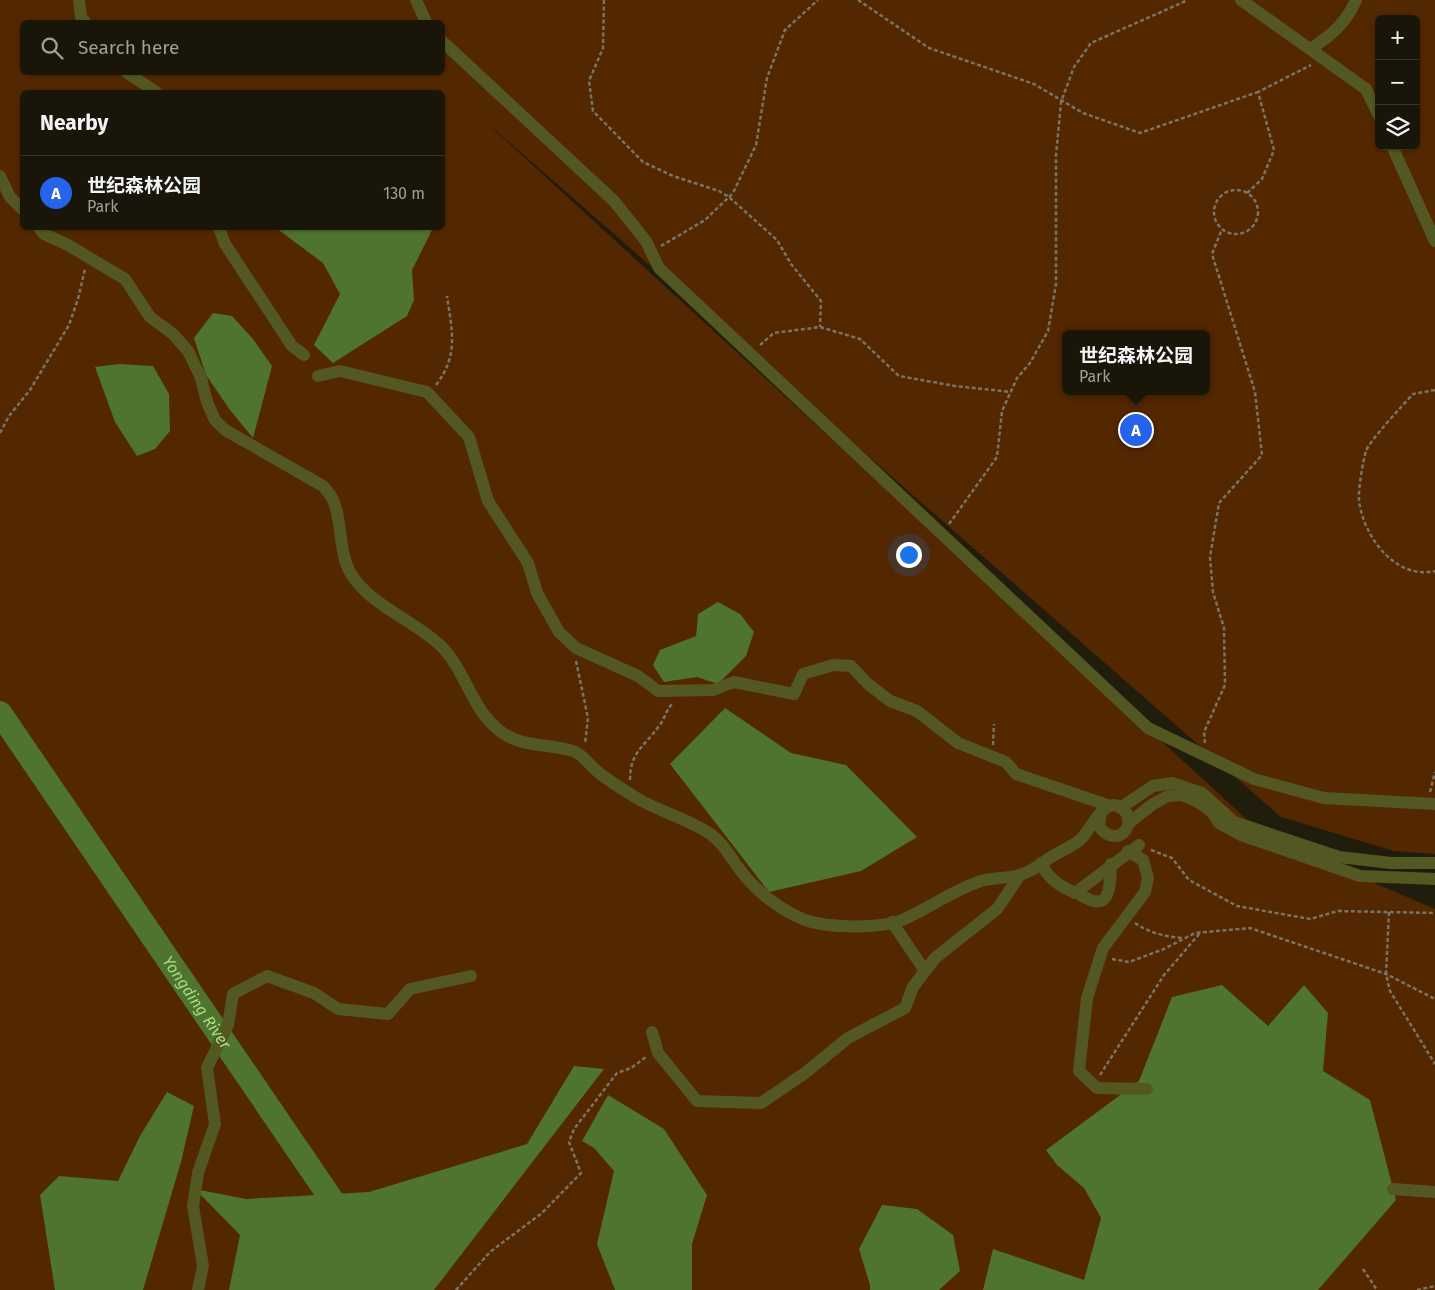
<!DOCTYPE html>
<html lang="en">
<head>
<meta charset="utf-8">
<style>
	body { margin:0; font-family:"Fira Sans","Noto Sans SC",sans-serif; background:#262317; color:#f1f3f6 }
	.controls { position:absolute; right:15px; top:15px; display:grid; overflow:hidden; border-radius:8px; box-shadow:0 1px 4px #0004 }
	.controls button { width:45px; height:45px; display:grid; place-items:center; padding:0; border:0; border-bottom:1px solid #37352a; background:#191609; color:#f1f3f6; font:25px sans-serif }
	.you { position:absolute; left:908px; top:554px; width:18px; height:18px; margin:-12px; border:4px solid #fff; border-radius:50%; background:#1a73e8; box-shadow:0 0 0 8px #1a73e833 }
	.badge { display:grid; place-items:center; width:32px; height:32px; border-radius:50%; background:#2563eb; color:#fff; font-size:16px; font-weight:700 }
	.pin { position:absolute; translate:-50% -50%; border:2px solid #fff; box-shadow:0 1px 5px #0006 }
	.popup { position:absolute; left:1062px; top:330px; width:148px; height:65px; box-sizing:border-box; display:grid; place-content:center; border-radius:8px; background:#191609; filter:drop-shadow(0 1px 4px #0005); font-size:16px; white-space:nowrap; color:#9f9f9c }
	.popup b { font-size:19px; color:#f1f3f6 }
	.popup::after { content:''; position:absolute; left:50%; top:100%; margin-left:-10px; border:10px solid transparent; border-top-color:#191609 }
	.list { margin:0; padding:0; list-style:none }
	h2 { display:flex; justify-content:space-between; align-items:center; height:65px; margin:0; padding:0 20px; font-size:21px }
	h2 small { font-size:16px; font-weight:400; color:#9f9f9c }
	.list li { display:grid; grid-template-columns:32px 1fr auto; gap:15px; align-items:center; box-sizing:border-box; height:75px; padding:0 20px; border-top:1px solid #37352a }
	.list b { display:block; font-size:19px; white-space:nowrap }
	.list p { margin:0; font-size:16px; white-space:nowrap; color:#9f9f9c }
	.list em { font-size:16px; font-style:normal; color:#9f9f9c }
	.icon { flex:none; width:28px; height:28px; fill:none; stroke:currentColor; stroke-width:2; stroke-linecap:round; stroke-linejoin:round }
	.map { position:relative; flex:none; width:1435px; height:1290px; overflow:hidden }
	.search { position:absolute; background:#191609; box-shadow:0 1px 4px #0004; left:20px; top:20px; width:425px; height:55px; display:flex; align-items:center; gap:12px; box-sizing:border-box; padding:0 18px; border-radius:8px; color:#9f9f9c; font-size:19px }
	.panel { position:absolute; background:#191609; box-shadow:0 1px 4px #0004; left:20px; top:90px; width:425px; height:140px; border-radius:8px }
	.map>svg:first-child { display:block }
	.green { fill:#532700; fill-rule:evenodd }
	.water { fill:#4e7430 }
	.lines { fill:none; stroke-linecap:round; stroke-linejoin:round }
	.river { stroke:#4e7430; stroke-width:24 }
	.path { stroke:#787467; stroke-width:2.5; stroke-dasharray:4 2.5; stroke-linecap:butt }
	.minor { stroke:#535823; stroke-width:12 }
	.labels { text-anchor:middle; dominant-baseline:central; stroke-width:5; stroke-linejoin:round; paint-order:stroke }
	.water-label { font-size:16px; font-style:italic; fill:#a6dc7e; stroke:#181304 }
</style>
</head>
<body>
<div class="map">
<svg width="1435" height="1290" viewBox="0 0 1435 1290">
	<rect width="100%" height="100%" fill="#211d0c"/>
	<path class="green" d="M0,0H1435V854L1394,851L1281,817L478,115L1265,836L1435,909V1290H0ZM1379,19H1416V146H1379ZM22,22H442V72H22ZM22,92H442V228H22ZM1066,334H1206V391H1066Z"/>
	<g class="water">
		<polygon points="276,228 433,228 412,270 414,300 407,316 333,363 314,345 340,294 323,263"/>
		<polygon points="213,313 232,316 253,339 272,366 253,438 230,410 206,375 194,338"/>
		<polygon points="119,364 153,366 169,394 170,431 155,449 137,456 115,422 95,367"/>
		<polygon points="718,602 740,614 754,632 746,656 718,684 697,677 664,682 653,665 660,650 696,636 698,614"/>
		<polygon points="725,708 791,753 846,765 917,837 861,871 769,892 670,764"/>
		<polygon points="1222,985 1268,1026 1304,985 1328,1013 1323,1071 1370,1100 1396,1200 1318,1290 983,1290 993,1249 1084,1280 1101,1218 1084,1188 1057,1165 1046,1150 1139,1081 1172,997"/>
		<polygon points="574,1066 604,1069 434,1290 229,1290 240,1235 195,1189 246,1199 369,1192 527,1144"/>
		<polygon points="167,1092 194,1106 181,1162 143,1290 55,1290 40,1195 59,1176 118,1181 140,1136"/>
		<polygon points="608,1095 664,1129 707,1195 692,1244 692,1290 615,1290 597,1244 614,1171 594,1148 582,1141"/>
		<polygon points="882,1205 917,1209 953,1235 960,1271 939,1290 870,1290 870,1285 859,1249"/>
	</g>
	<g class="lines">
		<path class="river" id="s1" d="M0,713L347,1222"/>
		<g class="path">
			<polyline points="604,0 603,48 589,81 593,111 643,162 673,176 719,191 729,197 777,240 791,264 821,301 820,327"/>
			<polyline points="858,0 929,48 1034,84 1083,113 1140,133 1258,92"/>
			<circle cx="1236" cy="212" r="22"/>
			<polyline points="1247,193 1262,179 1274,150 1258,92 1311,65"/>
			<polyline points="661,246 705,220 733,193 756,145 767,78 785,30 818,0"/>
			<polyline points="760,345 774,333 820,327 860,339 899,376 955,386 1011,392"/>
			<path d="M436,385C459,355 452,331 447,296"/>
			<path d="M1435,390L1413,394C1403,405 1370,440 1366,451C1363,462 1358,489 1359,500C1363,536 1395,580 1435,571"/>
			<polyline points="0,433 9,416 30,390 69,325 78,299 85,269"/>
			<polyline points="949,524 997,457 1002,411 1017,378 1030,363 1048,331 1056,284 1056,155 1061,102 1074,67 1091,43 1188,0"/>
			<polyline points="576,661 588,718 585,744"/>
			<polyline points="1205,743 1204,732 1225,685 1224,628 1213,592 1210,557 1219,503 1262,455 1255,392 1212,254 1222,229"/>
			<polyline points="993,745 994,724"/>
			<path d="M630,780C630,752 644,747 659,726C665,719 665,711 673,703"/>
			<polyline points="1430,792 1435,772"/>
			<polyline points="1151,850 1172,858 1189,880 1237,906 1310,919 1338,911 1435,913"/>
			<polyline points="1389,912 1386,974 1390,991 1435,1064"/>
			<path d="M1135,923C1149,933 1167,937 1184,938"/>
			<polyline points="1112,959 1129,962 1164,949 1195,933 1250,928 1386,974 1435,999"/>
			<polyline points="1100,1075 1164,975 1200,933"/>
			<polyline points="1363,1269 1377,1290"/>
			<polyline points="456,1290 490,1252 542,1213 581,1173 569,1142 574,1129 617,1073 631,1068 646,1057"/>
			<polyline points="1417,1290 1435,1286"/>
		</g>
		<g class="minor">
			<polyline points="79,0 81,17 85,22"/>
			<polyline points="416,0 426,22"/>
			<polyline points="1241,0 1366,89 1379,116"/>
			<polyline points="442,41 614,201 646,241 659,268 1148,728 1254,779 1324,798 1435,804"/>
			<path d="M1310,49C1331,36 1346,23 1356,0"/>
			<polyline points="126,72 156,92"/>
			<polyline points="1392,146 1435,241"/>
			<polyline points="0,176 10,197 22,209"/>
			<path d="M39,228L44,234L68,245L125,279L150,317L173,334L188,351L201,378L207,402L215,420L225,430L323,486C326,490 331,495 333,500C343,522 338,552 351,574C372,607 414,620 441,646C466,671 471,709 500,731C521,748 549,743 573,751C583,754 590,766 598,772C609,781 622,789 635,797C656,810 682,817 704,830C720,839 727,851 737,866C754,889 778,909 805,920C828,928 880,929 902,920C930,908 953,890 981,881C995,877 1012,879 1025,873C1033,870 1041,864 1048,859C1058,852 1072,847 1081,839C1091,830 1105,792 1124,810C1128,814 1129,820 1128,825C1123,841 1106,838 1099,826L1101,812"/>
			<polyline points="219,228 225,244 292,346 304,355"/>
			<polyline points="318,376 340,371 427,392 469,437 488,501 528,563 537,593 559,632 576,648 638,676 658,691 713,690 734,682 794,694 803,674 833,665 851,666 868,684 890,701 917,711 958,743 1006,762 1016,774 1110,806"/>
			<polyline points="1120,808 1153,786 1172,783 1202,793 1234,822 1339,857 1391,863 1435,863"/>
			<polyline points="1129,823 1153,804 1168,796 1182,795 1198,802 1212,812 1219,823 1241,835 1360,876 1435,879"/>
			<polyline points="1128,851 1143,860 1148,878 1145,892 1103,948 1087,998 1079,1071 1097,1088 1147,1089"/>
			<path d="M1041,863C1048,879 1060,886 1075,893L1139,845"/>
			<path d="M1076,892C1109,915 1110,893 1111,864"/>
			<polyline points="892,922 925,971"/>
			<polyline points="652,1032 658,1053 697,1101 761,1103 805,1073 848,1038 905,1008 913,987 935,958 997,909 1020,875"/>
			<polyline points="1393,1189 1435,1192"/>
			<polyline points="198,1290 203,1266 193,1206 198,1173 215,1124 207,1068 228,1025 233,994 267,976 314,993 338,1009 388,1014 410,989 471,976"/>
		</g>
	</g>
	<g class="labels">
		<g class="water-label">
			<text stroke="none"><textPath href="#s1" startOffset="350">Yongding River</textPath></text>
		</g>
	</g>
</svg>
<div class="controls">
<button>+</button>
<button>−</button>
<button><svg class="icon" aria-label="layers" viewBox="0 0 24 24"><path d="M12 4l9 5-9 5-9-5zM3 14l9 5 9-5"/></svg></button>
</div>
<div class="you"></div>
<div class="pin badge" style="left:1136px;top:430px">A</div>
<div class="popup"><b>世纪森林公园</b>Park</div>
<div class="search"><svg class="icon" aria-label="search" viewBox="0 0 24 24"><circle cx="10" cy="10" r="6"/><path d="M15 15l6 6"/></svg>Search here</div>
<section class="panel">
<h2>Nearby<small></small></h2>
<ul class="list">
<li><span class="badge">A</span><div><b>世纪森林公园</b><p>Park</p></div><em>130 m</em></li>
</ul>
</section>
</div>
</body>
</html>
